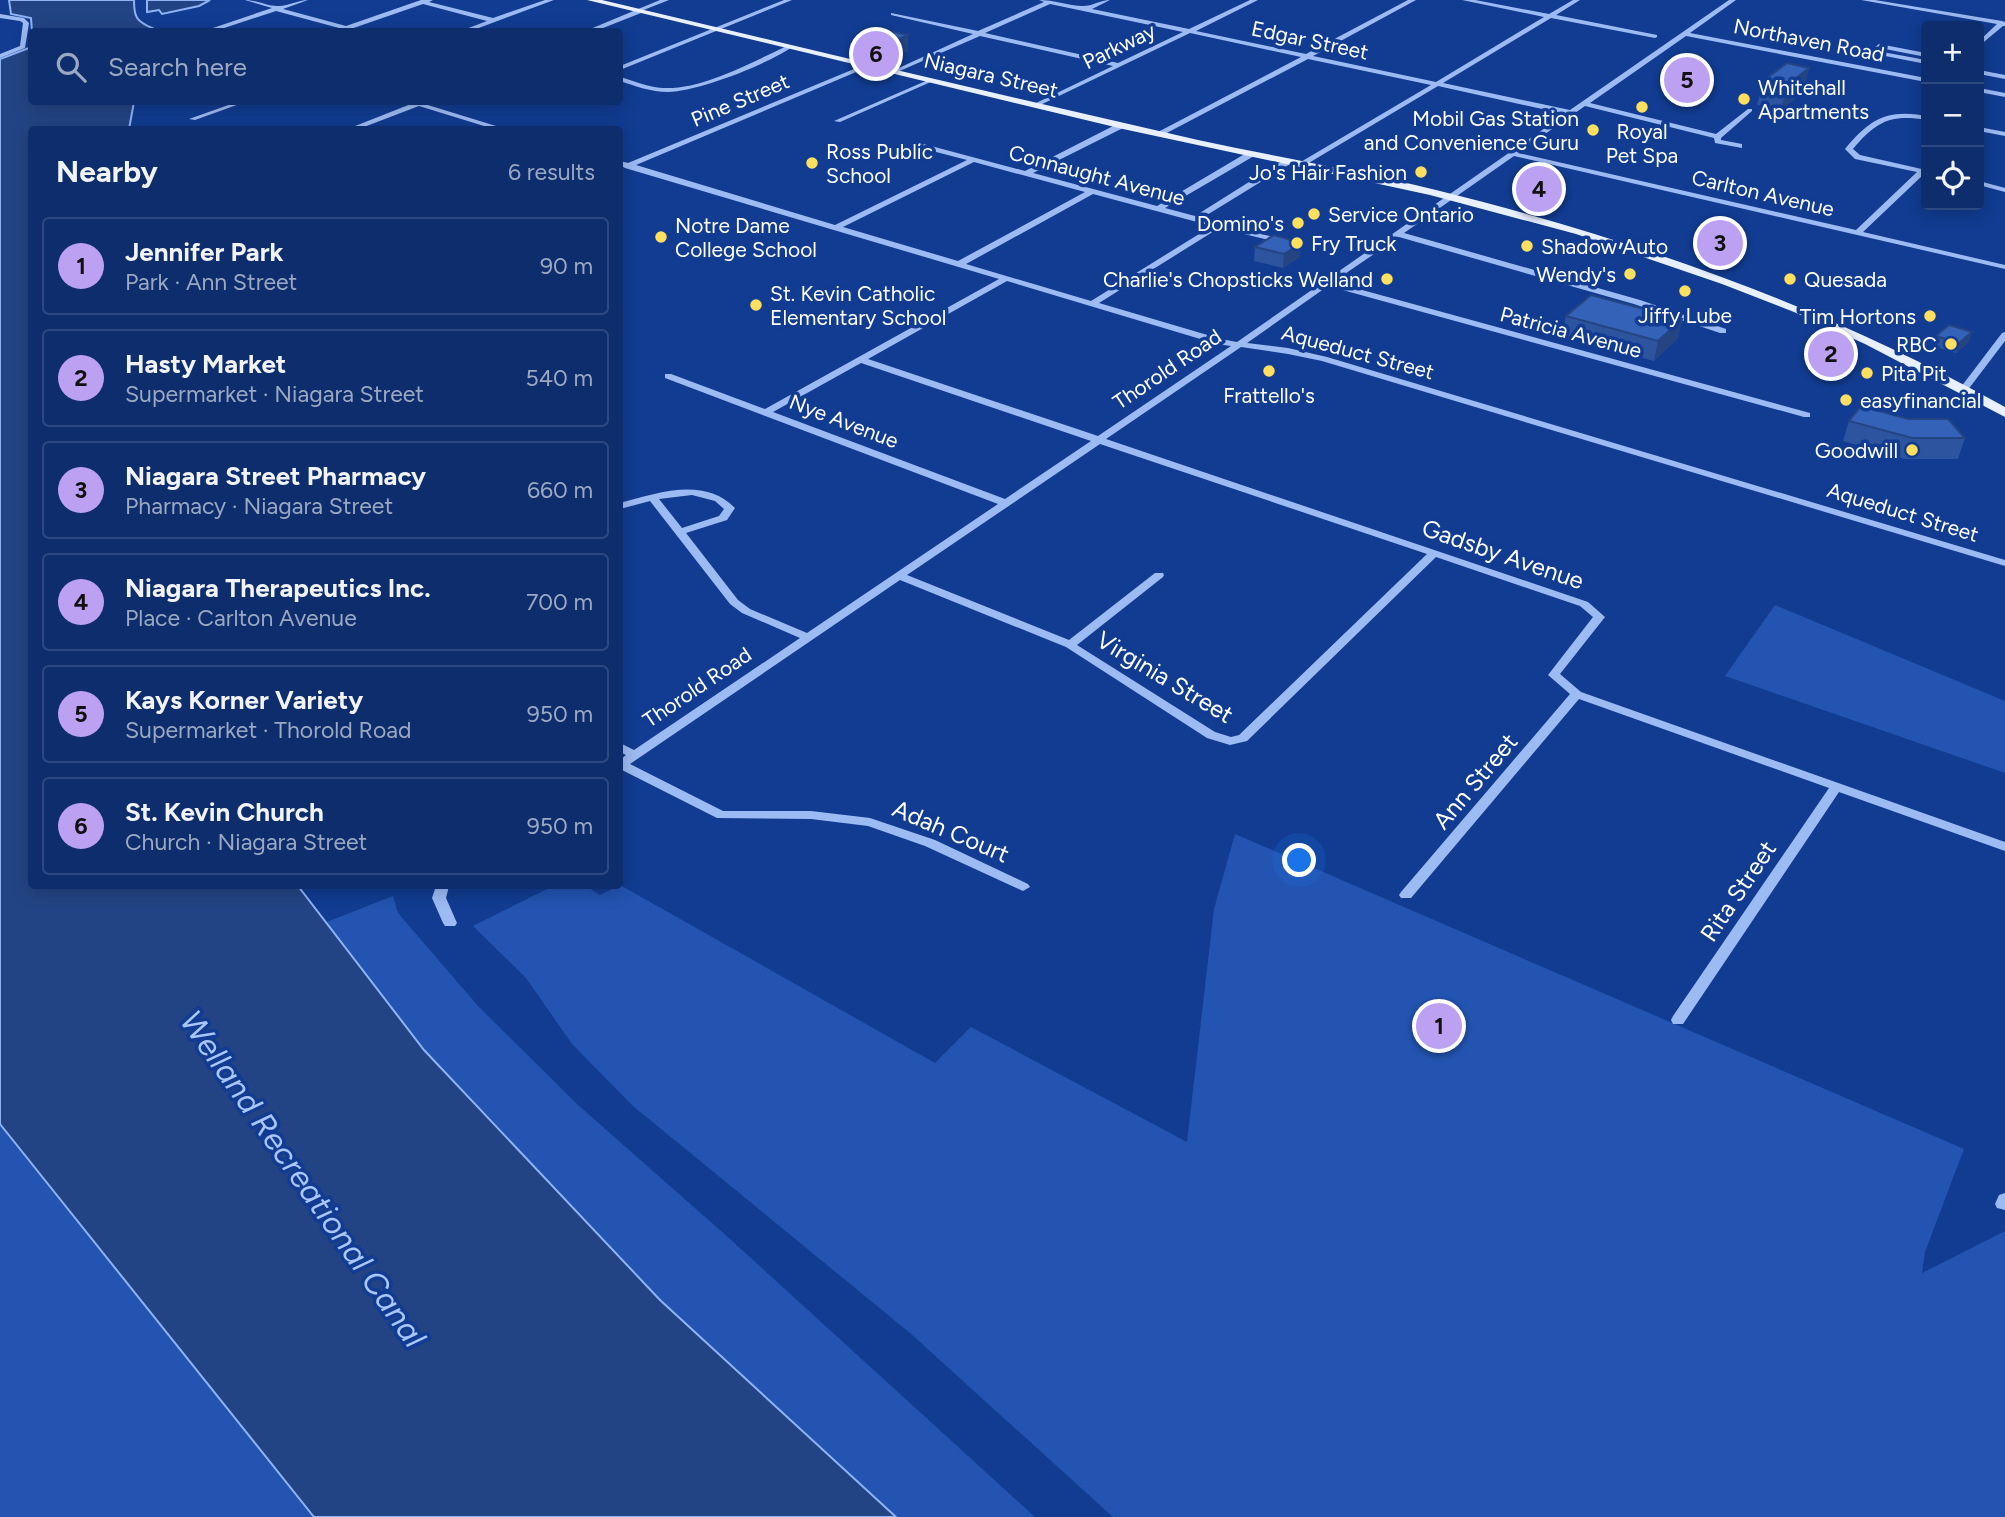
<!DOCTYPE html>
<html lang="en">
<head>
<meta charset="utf-8">
<style>
	body { margin:0; font-family:Figtree,sans-serif; background:#1b3975; color:#f1f3f6 }
	.controls { position:absolute; right:21px; top:21px; display:grid; overflow:hidden; border-radius:7px; box-shadow:0 4px 18px #0003 }
	.controls button { width:63px; height:63px; display:grid; place-items:center; padding:0; border:0; border-bottom:2px solid #2d4980; background:#0d2d6d; color:#f1f3f6; font:35px sans-serif }
	.you { position:absolute; left:1300px; top:861px; width:24px; height:24px; margin:-18px; border:5px solid #fff; border-radius:50%; background:#1a73e8; box-shadow:0 0 0 10px #1a73e833 }
	.badge { display:grid; place-items:center; width:46px; height:46px; border-radius:50%; background:#bca0f2; color:#111; font-size:23px; font-weight:700 }
	.pin { position:absolute; translate:-50% -50%; border:4px solid #fff; box-shadow:0 2px 7px #0006 }
	.list { margin:0; padding:0; list-style:none }
	h2 { display:flex; justify-content:space-between; align-items:center; height:91px; margin:0; padding:0 28px; font-size:30px }
	h2 small { font-size:23px; font-weight:400; color:#9aa8c2 }
	.list li { display:grid; grid-template-columns:46px 1fr auto; gap:21px; align-items:center; box-sizing:border-box; height:98px; margin:0 14px 14px; padding:0 14px; border:2px solid #2d4980; border-radius:7px }
	.list b { display:block; font-size:26px; white-space:nowrap }
	.list p { margin:0; font-size:23px; white-space:nowrap; color:#9aa8c2 }
	.list em { font-size:23px; font-style:normal; color:#9aa8c2 }
	.icon { flex:none; width:38px; height:38px; fill:none; stroke:currentColor; stroke-width:2; stroke-linecap:round; stroke-linejoin:round }
	.map { position:relative; flex:none; width:2005px; height:1517px; overflow:hidden }
	.search { position:absolute; background:#0d2d6d; box-shadow:0 4px 18px #0003; left:28px; top:28px; width:595px; height:77px; display:flex; align-items:center; gap:18px; box-sizing:border-box; padding:0 24px; border-radius:7px; color:#9aa8c2; font-size:26px }
	.panel { position:absolute; background:#0d2d6d; box-shadow:0 4px 18px #0003; left:28px; top:126px; width:595px; height:763px; border-radius:7px }
	.map>svg:first-child { display:block }
	.green { fill:#2354b1 }
	.water { fill:#234484; stroke:#8eb4f6; stroke-width:2 }
	.lines { fill:none; stroke-linecap:round; stroke-linejoin:round }
	.minor { fill:#9dbbf3; fill-rule:evenodd }
	.major { fill:#e8efff; fill-rule:evenodd }
	.wall { fill:#2d549f }
	.shaded-wall { fill:#244582 }
	.building { fill:#3462b9; stroke:#244582; stroke-width:2 }
	.poi-dot { fill:#ffe05e; stroke:#113c91; stroke-width:2.5 }
	.labels { text-anchor:middle; dominant-baseline:central; stroke-width:7; stroke-linejoin:round; paint-order:stroke }
	.far-street-label { font-size:21px; fill:#fff; stroke:#113c91 }
	.far-poi-label { font-size:21px; fill:#fff; stroke:#113c91; text-anchor:start }
	.street-label { font-size:24px; fill:#fff; stroke:#113c91 }
	.near-water-label { font-size:32px; font-style:italic; fill:#a9c6fa; stroke:#113c91 }
</style>
</head>
<body>
<div class="map">
<svg width="2005" height="1517" viewBox="0 0 2005 1517">
	<rect width="100%" height="100%" fill="#113c91"/>
	<g class="green">
		<polygon points="1775,605 2005,701 2005,773 1725,676"/>
		<polygon points="1235,834 1964,1149 1925,1252 1922,1273 2005,1231 2005,1517 1113,1517 910,1333 633,1106 572,1044 526,978 473,926 553,886 586,886 600,895 620,885 935,1063 971,1027 1187,1142 1214,909"/>
		<polygon points="393,896 398,913 478,1006 578,1105 730,1239 1035,1517 896,1517 660,1300 424,1050 324,923"/>
		<polygon points="0,1124 314,1517 0,1517"/>
	</g>
	<g class="water">
		<path d="M9,0H134C134,17 136,21 152,28L149,30L150,32L32,31L31,18L11,14Z"/>
		<polygon points="147,0 210,0 199,6 162,14 159,10 147,12"/>
		<polygon points="31,33 32,102 134,102 129,129 32,130 32,886 298,886 424,1050 660,1300 896,1517 314,1517 0,1124 0,59 29,48"/>
	</g>
	<g class="lines">
		<g class="minor">
			<path d="M245,0C257,0 269,7 279,6C289,6 298,0 308,0L283,9L346,26L421,0H433L429,2L493,18L545,0H554L468,32H458L487,21L423,4L342,32H331L339,28L276,11L212,32H201L272,8Z"/>
			<polygon points="660,0 669,0 641,11 641,13 593,32 583,32"/>
			<polygon points="784,0 792,0 620,70 620,66"/>
			<path d="M1039,0C1054,0 1067,5 1081,6C1091,7 1100,0 1110,0L1092,9L1189,29L1250,0H1258L1196,31L1306,54L1408,0H1416L1313,56L1436,82L1544,17L1462,0H1475L1549,14L1573,0H1580L1556,15L1657,35V37L1655,38L1551,18L1443,83L1570,110L1729,0H1736L1690,33L1926,78V82L1686,36L1590,103L1716,134L1748,109H1752V111L1721,138V140L1742,144V148L1715,143L1714,138L1698,134L1585,106L1518,153L1856,230L1917,172L1855,159L1845,149C1870,119 1887,109 1926,116V120C1890,114 1876,122 1853,149L1860,155L1926,170V174H1924L1863,232L2005,265V269L1514,156L1404,233L1640,300L1726,329V333H1720L1634,304L1399,237L1333,282L1810,413V417H1804L1328,286L1247,343L1288,348L1327,357L2005,560V566L1322,361L1288,354L1241,347L1106,439L1588,602L1605,617L1560,674L1581,692L2005,842V851L1839,792L1683,1024H1673L1671,1020L1673,1016L1829,788L1579,699L1411,898H1401L1399,895L1401,892L1570,694L1548,675L1593,617L1580,606L1436,557L1247,741L1230,745L1207,738L1066,647L900,580L630,764L723,811H811L870,818L935,840L1028,884L1030,887L1023,891L925,846L868,826L811,819L717,818L620,769V760L626,755L620,752V743L634,750L800,638L742,613L730,604L650,501L620,509V503C657,493 704,476 735,508L727,520L686,533L738,600L750,609L807,633L998,504L665,378V374H671L765,409L999,279L625,168L620,165V161L628,163L866,64L868,65V67L636,165L835,225L967,160L913,146L912,144L916,142L1025,171L1119,123H1125V127L1033,173L1157,206L1248,152H1254V156L1165,208L1195,216L1284,160H1290V164L1202,218L1273,237V241L1219,228L1099,303L1221,339L1237,342L1565,114L1438,86L1302,167L1298,165L1299,163L1431,85L1308,59L1161,136L1157,134L1158,132L1301,57L1190,33L1036,107L1034,106V104L1113,66L980,36L895,73L890,72L973,34L891,15V13L978,31L1044,2ZM1050,4L1183,32L1118,63L985,33ZM974,162L1085,192L958,261L843,227ZM1093,194L1212,226L1091,301L966,264ZM1007,281L1217,344L1231,346L1098,436L868,359ZM861,363L1091,441L1005,499L773,412ZM1100,444L1427,554L1239,735L1231,737L1215,732L1077,645L1163,577L1164,575L1163,573H1155L1069,640L907,575ZM692,495L715,501L724,509L719,516L682,528L659,499Z"/>
			<polygon points="1861,0 1875,0 2002,21 2005,22 2005,26 2003,26 1979,46 1979,41 1997,24"/>
			<polygon points="0,14 24,18 29,23 25,48 0,58 0,54 20,46 23,23 20,21 0,18"/>
			<polygon points="1879,44 1926,53 1926,57 1880,48 1877,51 1926,60 1926,64 1870,53 1870,51"/>
			<path d="M787,46L792,47C766,65 699,91 668,92C651,92 635,86 620,81V77C634,81 648,87 663,88C702,90 752,62 787,46Z"/>
			<polygon points="1979,70 2005,75 2005,79 1979,74"/>
			<polygon points="928,80 933,81 840,122 834,121"/>
			<polygon points="1979,88 2005,93 2005,97 1979,92"/>
			<polygon points="237,102 245,102 195,120 189,119"/>
			<polygon points="409,102 418,102 509,130 497,130 419,106 356,130 345,130 411,104"/>
			<polygon points="1979,127 2005,132 2005,136 1979,131"/>
			<polygon points="1979,181 2005,188 2005,192 1979,185"/>
			<polygon points="2005,332 2005,341 1967,391 1961,391 1961,387 2002,333"/>
			<polygon points="436,886 449,886 446,898 457,923 455,926 445,926 443,923 432,898"/>
			<polygon points="2005,1193 2005,1210 1997,1208 1995,1204 1999,1195"/>
		</g>
		<path class="major" d="M587,0H602C800,47 999,95 1198,140C1277,157 1357,170 1436,190C1637,240 1824,306 2005,407V417L1865,344L1794,312L1722,284L1576,234L1430,195L1123,129Z"/>
	</g>
	<g class="wall">
		<polygon points="858,41 908,51 882,62 858,56"/>
		<polygon points="1809,68 1803,92 1781,110 1757,105 1763,81"/>
		<polygon points="1255,247 1300,257 1283,268 1254,261"/>
		<polygon points="1566,316 1682,319 1678,338 1654,361 1562,336"/>
		<polygon points="1936,336 1969,342 1956,353 1933,346"/>
		<polygon points="1849,421 1965,438 1958,459 1905,459 1843,441"/>
	</g>
	<g class="shaded-wall">
		<polygon points="908,35 908,51 882,62 882,46"/>
		<polygon points="1809,68 1803,92 1781,110 1787,85"/>
		<polygon points="1301,243 1300,257 1283,268 1284,254"/>
		<polygon points="1682,319 1678,338 1654,361 1658,341"/>
		<polygon points="1972,332 1969,342 1956,353 1959,343"/>
	</g>
	<g class="building">
		<polygon points="882,29 908,35 882,46 858,41"/>
		<polygon points="1787,63 1809,68 1787,85 1763,81"/>
		<polygon points="1274,235 1301,243 1284,254 1255,247"/>
		<polygon points="1591,295 1682,319 1658,341 1566,316"/>
		<polygon points="1949,325 1972,332 1959,343 1936,336"/>
		<polygon points="1861,406 1908,419 1948,419 1965,438 1912,438 1849,421"/>
	</g>
	<g class="poi-dot">
		<circle cx="1744" cy="99" r="7"/>
		<circle cx="1642" cy="107" r="7"/>
		<circle cx="1593" cy="130" r="7"/>
		<circle cx="812" cy="163" r="7"/>
		<circle cx="1421" cy="172" r="7"/>
		<circle cx="1314" cy="214" r="7"/>
		<circle cx="1298" cy="223" r="7"/>
		<circle cx="661" cy="237" r="7"/>
		<circle cx="1297" cy="243" r="7"/>
		<circle cx="1527" cy="246" r="7"/>
		<circle cx="1630" cy="274" r="7"/>
		<circle cx="1387" cy="279" r="7"/>
		<circle cx="1790" cy="279" r="7"/>
		<circle cx="1685" cy="291" r="7"/>
		<circle cx="756" cy="305" r="7"/>
		<circle cx="1930" cy="316" r="7"/>
		<circle cx="1951" cy="344" r="7"/>
		<circle cx="1269" cy="371" r="7"/>
		<circle cx="1867" cy="373" r="7"/>
		<circle cx="1846" cy="400" r="7"/>
		<circle cx="1912" cy="450" r="7"/>
	</g>
	<g class="labels">
		<g class="far-street-label">
			<text transform="translate(1310 40) rotate(12)">Edgar Street</text>
			<text transform="translate(1809 40) rotate(11)">Northaven Road</text>
			<text transform="translate(1119 46) rotate(-26)">Parkway</text>
			<text transform="translate(991 75) rotate(13)">Niagara Street</text>
			<text transform="translate(740 100) rotate(-23)">Pine Street</text>
			<text transform="translate(1097 175) rotate(15)">Connaught Avenue</text>
			<text transform="translate(1763 193) rotate(13)">Carlton Avenue</text>
			<text transform="translate(1571 332) rotate(15)">Patricia Avenue</text>
			<text transform="translate(1358 352) rotate(15)">Aqueduct Street</text>
			<text transform="translate(1167 369) rotate(-34)">Thorold Road</text>
			<text transform="translate(844 421) rotate(21)">Nye Avenue</text>
			<text transform="translate(1903 512) rotate(17)">Aqueduct Street</text>
			<text transform="translate(697 687) rotate(-34)">Thorold Road</text>
		</g>
		<g class="far-poi-label">
			<text x="1758" y="87">Whitehall<tspan x="1758" dy="24">Apartments</tspan></text>
			<text x="1579" y="118" text-anchor="end">Mobil Gas Station<tspan x="1579" dy="24">and Convenience Guru</tspan></text>
			<text x="1642" y="131" text-anchor="middle">Royal<tspan x="1642" dy="24">Pet Spa</tspan></text>
			<text x="826" y="151">Ross Public<tspan x="826" dy="24">School</tspan></text>
			<text x="1407" y="172" text-anchor="end">Jo's Hair Fashion</text>
			<text x="1328" y="214">Service Ontario</text>
			<text x="1284" y="223" text-anchor="end">Domino's</text>
			<text x="675" y="225">Notre Dame<tspan x="675" dy="24">College School</tspan></text>
			<text x="1311" y="243">Fry Truck</text>
			<text x="1541" y="246">Shadow Auto</text>
			<text x="1616" y="274" text-anchor="end">Wendy's</text>
			<text x="1373" y="279" text-anchor="end">Charlie's Chopsticks Welland</text>
			<text x="1804" y="279">Quesada</text>
			<text x="770" y="293">St. Kevin Catholic<tspan x="770" dy="24">Elementary School</tspan></text>
			<text x="1685" y="315" text-anchor="middle">Jiffy Lube</text>
			<text x="1916" y="316" text-anchor="end">Tim Hortons</text>
			<text x="1937" y="344" text-anchor="end">RBC</text>
			<text x="1881" y="373">Pita Pit</text>
			<text x="1269" y="395" text-anchor="middle">Frattello's</text>
			<text x="1860" y="400">easyfinancial</text>
			<text x="1898" y="450" text-anchor="end">Goodwill</text>
		</g>
		<g class="street-label">
			<text transform="translate(1503 554) rotate(19)">Gadsby Avenue</text>
			<text transform="translate(1165 677) rotate(31)">Virginia Street</text>
			<text transform="translate(1475 781) rotate(-50)">Ann Street</text>
			<text transform="translate(951 831) rotate(23)">Adah Court</text>
			<text transform="translate(1738 891) rotate(-56)">Rita Street</text>
		</g>
		<g class="near-water-label">
			<text transform="translate(303 1179) rotate(55)">Welland Recreational Canal</text>
		</g>
	</g>
</svg>
<div class="controls">
<button>+</button>
<button>−</button>
<button><svg class="icon" aria-label="locate" viewBox="0 0 24 24"><circle cx="12" cy="12" r="6"/><path d="M12 2v4M12 18v4M2 12h4M18 12h4"/></svg></button>
</div>
<div class="you"></div>
<div class="pin badge" style="left:1439px;top:1026px">1</div>
<div class="pin badge" style="left:1831px;top:354px">2</div>
<div class="pin badge" style="left:1720px;top:243px">3</div>
<div class="pin badge" style="left:1539px;top:189px">4</div>
<div class="pin badge" style="left:1687px;top:80px">5</div>
<div class="pin badge" style="left:876px;top:54px">6</div>
<div class="search"><svg class="icon" aria-label="search" viewBox="0 0 24 24"><circle cx="10" cy="10" r="6"/><path d="M15 15l6 6"/></svg>Search here</div>
<section class="panel">
<h2>Nearby<small>6 results</small></h2>
<ul class="list">
<li><span class="badge">1</span><div><b>Jennifer Park</b><p>Park · Ann Street</p></div><em>90 m</em></li>
<li><span class="badge">2</span><div><b>Hasty Market</b><p>Supermarket · Niagara Street</p></div><em>540 m</em></li>
<li><span class="badge">3</span><div><b>Niagara Street Pharmacy</b><p>Pharmacy · Niagara Street</p></div><em>660 m</em></li>
<li><span class="badge">4</span><div><b>Niagara Therapeutics Inc.</b><p>Place · Carlton Avenue</p></div><em>700 m</em></li>
<li><span class="badge">5</span><div><b>Kays Korner Variety</b><p>Supermarket · Thorold Road</p></div><em>950 m</em></li>
<li><span class="badge">6</span><div><b>St. Kevin Church</b><p>Church · Niagara Street</p></div><em>950 m</em></li>
</ul>
</section>
</div>
</body>
</html>
